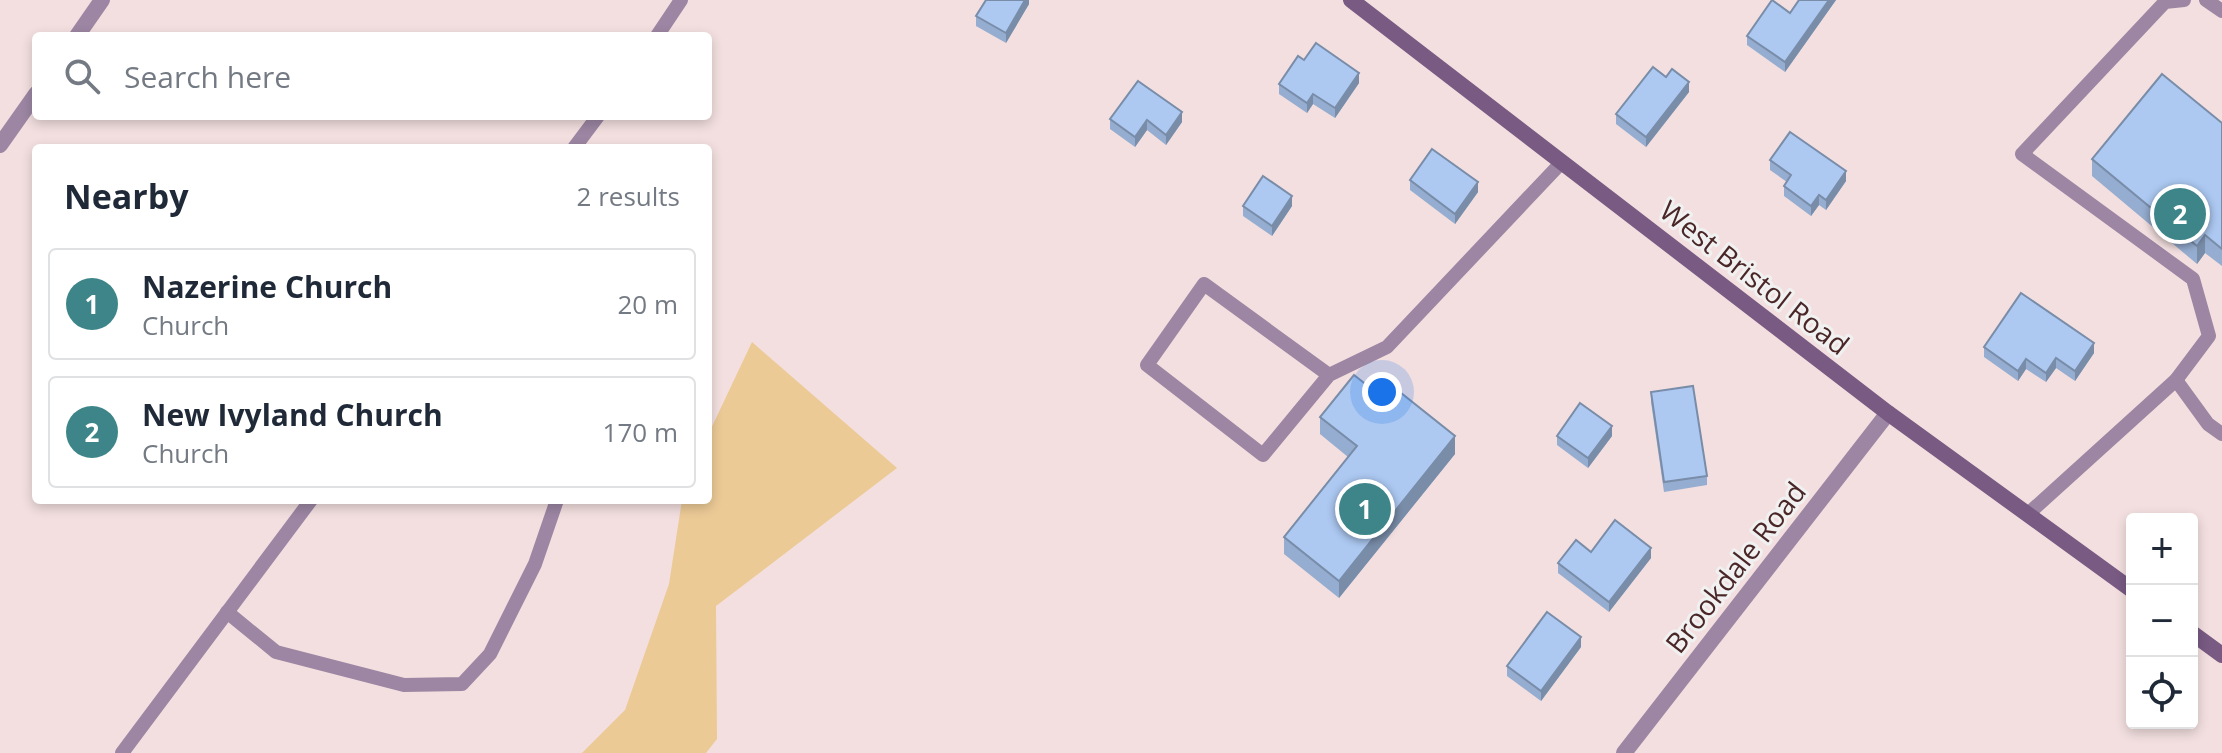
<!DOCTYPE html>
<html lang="en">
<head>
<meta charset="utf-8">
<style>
	body { margin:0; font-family:"Open Sans",sans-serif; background:#f6f6f7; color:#1f2937 }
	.controls { position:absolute; right:24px; bottom:24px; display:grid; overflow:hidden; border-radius:8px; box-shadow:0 4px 12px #0003 }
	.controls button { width:72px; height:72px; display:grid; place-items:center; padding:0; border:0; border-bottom:2px solid #e0e1e3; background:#fff; color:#1f2937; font:40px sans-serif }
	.you { position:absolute; left:1382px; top:392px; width:28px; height:28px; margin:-20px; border:6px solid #fff; border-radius:50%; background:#1a73e8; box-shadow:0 0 0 12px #1a73e833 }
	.badge { display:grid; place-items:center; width:52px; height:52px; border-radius:50%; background:#3d8588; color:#fff; font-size:26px; font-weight:700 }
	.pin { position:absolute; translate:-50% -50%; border:4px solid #fff; box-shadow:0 2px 8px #0006 }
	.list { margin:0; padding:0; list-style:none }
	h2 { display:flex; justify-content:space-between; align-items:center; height:104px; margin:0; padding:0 32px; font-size:34px }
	h2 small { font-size:26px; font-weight:400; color:#747a83 }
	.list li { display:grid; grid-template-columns:52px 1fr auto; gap:24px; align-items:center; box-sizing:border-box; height:112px; margin:0 16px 16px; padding:0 16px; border:2px solid #e0e1e3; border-radius:8px }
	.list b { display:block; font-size:30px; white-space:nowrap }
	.list p { margin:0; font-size:26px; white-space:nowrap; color:#747a83 }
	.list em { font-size:26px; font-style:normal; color:#747a83 }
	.icon { flex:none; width:44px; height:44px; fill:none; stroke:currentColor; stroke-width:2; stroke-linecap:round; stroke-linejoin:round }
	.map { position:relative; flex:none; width:2222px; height:753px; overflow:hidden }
	.search { position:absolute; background:#fff; box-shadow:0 4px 12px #0003; left:32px; top:32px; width:680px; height:88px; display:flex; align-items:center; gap:20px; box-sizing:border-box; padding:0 28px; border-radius:8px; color:#747a83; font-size:30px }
	.panel { position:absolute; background:#fff; box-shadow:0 4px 12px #0003; left:32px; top:144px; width:680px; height:360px; border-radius:8px }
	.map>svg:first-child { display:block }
	.green { fill:#ecca96 }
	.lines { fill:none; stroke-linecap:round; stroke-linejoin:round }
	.service { stroke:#9c86a3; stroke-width:14 }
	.minor { stroke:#9c86a3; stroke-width:16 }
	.secondary { stroke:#795a83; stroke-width:16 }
	.wall { fill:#95add0 }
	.shaded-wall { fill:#798da9 }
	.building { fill:#adc9f2; stroke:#798da9; stroke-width:2 }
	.labels { text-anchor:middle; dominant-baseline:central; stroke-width:6; stroke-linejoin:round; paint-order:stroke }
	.street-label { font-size:28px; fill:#4a2627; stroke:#f1f1f1 }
</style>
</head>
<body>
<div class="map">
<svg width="2222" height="753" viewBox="0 0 2222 753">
	<rect width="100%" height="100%" fill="#f3dfdf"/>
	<polygon class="green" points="752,342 897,468 716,606 717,739 706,753 582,753 625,710 669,584 682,500 708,500 708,435"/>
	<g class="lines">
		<g class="service">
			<polyline points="2206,0 2222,11"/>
			<polyline points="657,36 681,0"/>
			<polyline points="574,148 598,116"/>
			<polyline points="1329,375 1263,455 1147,365 1204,284 1329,375 1387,347 1562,162"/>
			<polyline points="2176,380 2208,424 2222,434"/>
			<polyline points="2028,514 2176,380 2209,336 2193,279 2022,154 2165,2 2184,0"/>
			<polyline points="227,612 276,652 404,685 462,684 490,654 535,564 557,500"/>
			<polyline points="122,753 311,500"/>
		</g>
		<g class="minor">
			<polyline points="77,36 102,0"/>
			<polyline points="0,145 36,94"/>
			<polyline points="1624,753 1888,413"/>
		</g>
		<g class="secondary">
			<polyline points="1351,0 1888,413 2132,590"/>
			<polyline points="2192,633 2222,655"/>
		</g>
	</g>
	<g class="wall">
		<polygon points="1029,0 1029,4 1006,43 976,26 976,16"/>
		<polygon points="1798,0 1836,0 1785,72 1747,45 1747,36 1790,13 1798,1"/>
		<polygon points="1304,60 1359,83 1335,118 1313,104 1307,113 1279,94 1279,84"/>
		<polygon points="1666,77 1689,92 1646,147 1616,124 1616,114"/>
		<polygon points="1110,119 1182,122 1166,145 1147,130 1135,147 1110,129"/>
		<polygon points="2222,123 2222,266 2205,253 2197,264 2092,176 2092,159"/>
		<polygon points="1770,160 1846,181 1826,210 1819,205 1811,216 1784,196 1784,186 1787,182 1770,170"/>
		<polygon points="1410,180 1478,192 1455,224 1410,190"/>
		<polygon points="1243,206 1292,206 1272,236 1243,216"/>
		<polygon points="1984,347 2094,353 2075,381 2056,368 2046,382 2026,369 2018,381 1984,357"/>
		<polygon points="1651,392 1707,476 1707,485 1664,492 1651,402"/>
		<polygon points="1387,401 1455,454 1339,598 1284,554 1284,537 1348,457 1320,434 1320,417"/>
		<polygon points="1557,436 1612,436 1588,468 1557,445"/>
		<polygon points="1591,552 1651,558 1609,612 1558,573 1558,563"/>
		<polygon points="1581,647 1541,701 1507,676 1507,666"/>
	</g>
	<g class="shaded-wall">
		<polygon points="1025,0 1029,0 1029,4 1006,43 1006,33"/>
		<polygon points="1829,0 1836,0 1785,72 1785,62"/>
		<polygon points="1359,73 1359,83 1335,118 1335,108"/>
		<polygon points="1689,82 1689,92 1646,147 1646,137"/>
		<polygon points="1313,94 1313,104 1307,113 1307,103"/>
		<polygon points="1182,112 1182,122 1166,145 1166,135"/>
		<polygon points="1147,120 1147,130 1135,147 1135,137"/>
		<polygon points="1846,171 1846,181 1826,210 1826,200"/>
		<polygon points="1478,182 1478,192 1455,224 1455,214"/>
		<polygon points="1819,195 1819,205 1811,216 1811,206"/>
		<polygon points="1292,196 1292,206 1272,236 1272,226"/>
		<polygon points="2205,235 2205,253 2197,264 2197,246"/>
		<polygon points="2094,343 2094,353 2075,381 2075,371"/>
		<polygon points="2056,358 2056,368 2046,382 2046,373"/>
		<polygon points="2026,359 2026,369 2018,381 2018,371"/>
		<polygon points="1612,426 1612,436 1588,468 1588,458"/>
		<polygon points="1455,436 1455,454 1339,598 1339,581"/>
		<polygon points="1651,548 1651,558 1609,612 1609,602"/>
		<polygon points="1581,637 1581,647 1541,701 1541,691"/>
	</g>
	<g class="building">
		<polygon points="986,0 1025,0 1006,33 976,16"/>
		<polygon points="1772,0 1790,13 1799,0 1829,0 1785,62 1747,36"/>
		<polygon points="1316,43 1359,73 1335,108 1313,94 1307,103 1279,84 1298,56 1304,60"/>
		<polygon points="1653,67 1666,77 1672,69 1689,82 1646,137 1616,114"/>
		<polygon points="2162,74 2222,123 2222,249 2205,235 2197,246 2092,159"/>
		<polygon points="1138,81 1182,112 1166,135 1147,120 1135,137 1110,119"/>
		<polygon points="1790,132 1846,171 1826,200 1819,195 1811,206 1784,186 1791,175 1770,160"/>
		<polygon points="1432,149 1478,182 1455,214 1410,180"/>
		<polygon points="1263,176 1292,196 1272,226 1243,206"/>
		<polygon points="2021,293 2094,343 2075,371 2056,358 2046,373 2026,359 2018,371 1984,347"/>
		<polygon points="1354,375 1387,401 1396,389 1455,436 1339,581 1284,537 1357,446 1320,417"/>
		<polygon points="1693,386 1707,476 1664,482 1651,392"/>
		<polygon points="1580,403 1612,426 1588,458 1557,436"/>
		<polygon points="1615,520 1651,548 1609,602 1558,563 1576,540 1591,552"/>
		<polygon points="1547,612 1581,637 1541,691 1507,666"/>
	</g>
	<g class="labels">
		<g class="street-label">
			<text transform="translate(1755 277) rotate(38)">West Bristol Road</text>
			<text transform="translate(1735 567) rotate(-52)">Brookdale Road</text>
		</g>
	</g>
</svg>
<div class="controls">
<button>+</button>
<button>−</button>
<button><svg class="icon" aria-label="locate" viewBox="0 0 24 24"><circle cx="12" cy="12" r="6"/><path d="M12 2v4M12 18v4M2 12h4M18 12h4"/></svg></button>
</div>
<div class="you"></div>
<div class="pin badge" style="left:1365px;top:509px">1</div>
<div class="pin badge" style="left:2180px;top:214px">2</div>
<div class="search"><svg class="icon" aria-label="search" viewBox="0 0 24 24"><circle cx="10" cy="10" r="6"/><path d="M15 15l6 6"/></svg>Search here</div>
<section class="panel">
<h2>Nearby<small>2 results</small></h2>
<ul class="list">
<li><span class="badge">1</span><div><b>Nazerine Church</b><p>Church</p></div><em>20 m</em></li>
<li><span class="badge">2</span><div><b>New Ivyland Church</b><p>Church</p></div><em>170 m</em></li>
</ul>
</section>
</div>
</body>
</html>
